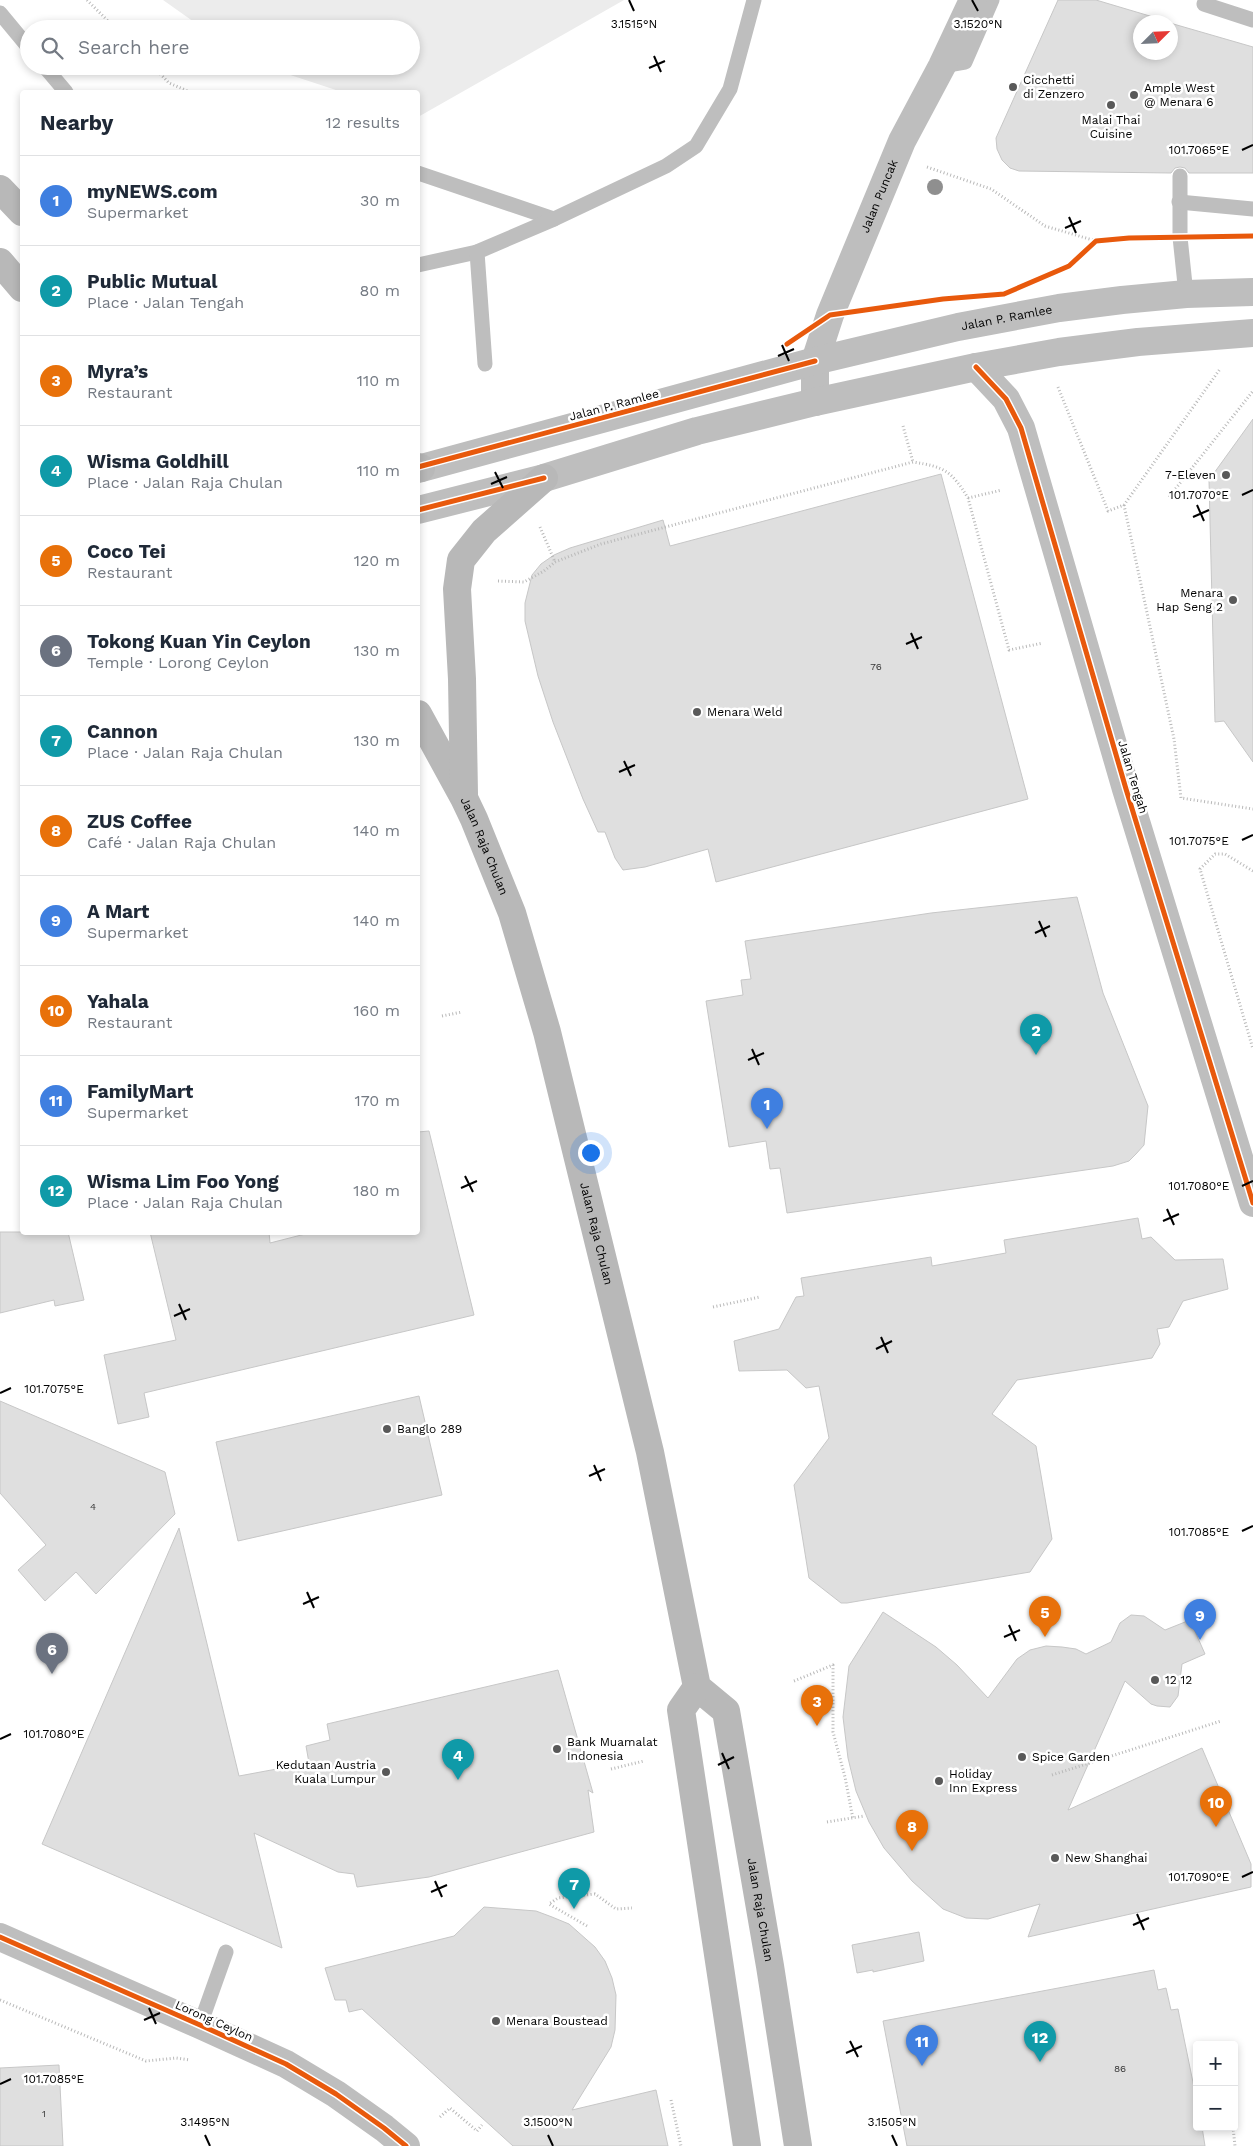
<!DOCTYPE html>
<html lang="en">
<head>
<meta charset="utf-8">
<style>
	body { margin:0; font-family:"Work Sans",sans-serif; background:#f6f6f7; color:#1f2937 }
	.controls { position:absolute; right:15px; bottom:15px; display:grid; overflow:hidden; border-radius:5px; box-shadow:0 2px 8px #0003 }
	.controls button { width:45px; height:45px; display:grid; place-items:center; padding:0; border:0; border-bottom:1px solid #e0e1e3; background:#fff; color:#1f2937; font:25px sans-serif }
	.compass { position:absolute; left:1133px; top:15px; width:45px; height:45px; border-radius:50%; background:#fff; box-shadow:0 2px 8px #0003; rotate:66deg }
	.you { position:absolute; left:590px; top:1152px; width:18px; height:18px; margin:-12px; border:4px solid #fff; border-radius:50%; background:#1a73e8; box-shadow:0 0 0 8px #1a73e833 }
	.badge { display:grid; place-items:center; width:32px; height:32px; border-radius:50%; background:#595959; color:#fff; font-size:16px; font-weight:700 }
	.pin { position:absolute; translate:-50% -41px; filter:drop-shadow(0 1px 2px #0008) }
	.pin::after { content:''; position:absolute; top:26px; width:18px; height:15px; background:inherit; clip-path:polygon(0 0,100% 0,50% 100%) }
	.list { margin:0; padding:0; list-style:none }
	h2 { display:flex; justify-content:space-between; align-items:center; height:65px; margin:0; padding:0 20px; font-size:21px }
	h2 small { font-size:16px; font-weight:400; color:#747a83 }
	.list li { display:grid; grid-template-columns:32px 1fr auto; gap:15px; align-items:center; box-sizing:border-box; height:90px; padding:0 20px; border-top:1px solid #e0e1e3 }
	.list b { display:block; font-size:19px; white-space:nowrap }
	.list p { margin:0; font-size:16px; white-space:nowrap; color:#747a83 }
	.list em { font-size:16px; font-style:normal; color:#747a83 }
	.icon { flex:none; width:28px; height:28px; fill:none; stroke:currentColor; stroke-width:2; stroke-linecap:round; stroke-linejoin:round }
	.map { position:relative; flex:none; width:1253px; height:2146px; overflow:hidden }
	.search { position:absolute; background:#fff; box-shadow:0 2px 8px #0003; left:20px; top:20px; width:400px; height:55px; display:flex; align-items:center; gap:12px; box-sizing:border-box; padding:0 18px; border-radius:28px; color:#747a83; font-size:19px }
	.panel { position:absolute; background:#fff; box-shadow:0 2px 8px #0003; left:20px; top:90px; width:400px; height:1145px; border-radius:5px }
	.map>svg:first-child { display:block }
	.green { fill:#ececec }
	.building { fill:#dfdfdf; stroke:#c7c7c7 }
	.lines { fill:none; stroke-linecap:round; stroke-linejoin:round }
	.path { stroke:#b9b9b9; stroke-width:3; stroke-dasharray:1 2.5; stroke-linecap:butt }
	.service { stroke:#bebebe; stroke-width:15 }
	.minor { stroke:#bebebe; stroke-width:28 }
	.tertiary { stroke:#bebebe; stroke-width:28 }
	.secondary { stroke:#b8b8b8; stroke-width:28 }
	.cycleway-casing { stroke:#fff; stroke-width:8 }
	.cycleway { stroke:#e8590c; stroke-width:5 }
	.tree { fill:#8f8f8f }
	.ticks { fill:none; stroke:#000; stroke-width:2 }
	.poi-dot { fill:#595959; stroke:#fff; stroke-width:2 }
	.labels { text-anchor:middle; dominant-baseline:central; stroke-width:5; stroke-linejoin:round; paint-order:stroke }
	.number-label { font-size:10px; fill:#383838 }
	.poi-label { font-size:12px; fill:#000; stroke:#fff; text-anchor:start }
	.street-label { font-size:12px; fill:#000; stroke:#fff }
	.ticks-label { font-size:12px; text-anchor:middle; fill:#000; stroke:#fff; stroke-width:5; stroke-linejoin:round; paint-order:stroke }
</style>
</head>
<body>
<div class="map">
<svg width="1253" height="2146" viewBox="0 0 1253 2146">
	<rect width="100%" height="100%" fill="#fff"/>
	<polygon class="green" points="163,0 624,0 418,117 418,92 342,92 263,66 411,66 411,29 204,29"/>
	<g class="building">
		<polygon points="1058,0 1096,0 1170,22 1140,22 1140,52 1170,52 1170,23 1253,47 1253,173 1189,173 1185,168 1180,167 1175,168 1171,173 1019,171 1010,168 1002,160 997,149 996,138"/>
		<polygon points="1253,419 1253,762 1224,721 1215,722 1209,480"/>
		<polygon points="941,474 1028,799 716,882 708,849 645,867 623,870 615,858 605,832 598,832 583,799 553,722 538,676 525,621 525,603 532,575 541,564 554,555 570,548 663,520 670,546"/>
		<polygon points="1077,897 1103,993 1148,1106 1144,1145 1136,1154 1129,1161 1113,1166 787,1213 780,1168 770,1169 766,1141 729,1147 706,1001 743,995 741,980 751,979 745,941 931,913"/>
		<polygon points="429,1131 474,1315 144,1393 149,1417 118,1424 104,1355 176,1340 150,1232 269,1232 270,1243 313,1232 418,1232 418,1132"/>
		<polygon points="1138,1218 1142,1239 1151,1237 1175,1260 1223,1259 1228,1289 1183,1301 1169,1327 1157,1329 1160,1344 1152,1358 1017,1380 992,1414 1036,1446 1052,1539 1030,1572 847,1603 841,1603 809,1578 794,1485 829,1438 819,1386 806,1388 787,1370 739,1371 734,1341 779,1329 796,1297 804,1296 801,1278 931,1257 932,1266 1006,1253 1004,1240"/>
		<polygon points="0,1232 68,1232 84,1300 55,1306 54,1300 0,1313"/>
		<polygon points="419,1396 442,1495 238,1541 216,1442"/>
		<polygon points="0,1401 165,1472 175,1514 96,1594 76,1572 45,1601 18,1570 46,1545 0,1493"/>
		<polygon points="179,1528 239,1776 309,1763 306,1746 330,1740 327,1724 558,1670 593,1793 588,1790 594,1832 429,1877 357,1887 354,1874 338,1872 254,1833 282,1948 42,1844"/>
		<polygon points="883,1612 936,1647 957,1665 988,1698 1017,1659 1030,1650 1046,1646 1062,1647 1076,1649 1086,1654 1111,1642 1120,1623 1131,1615 1144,1616 1165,1630 1190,1620 1205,1654 1182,1664 1178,1696 1170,1707 1157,1706 1151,1704 1125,1681 1068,1810 1202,1748 1251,1864 1251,1887 1028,1937 1040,1904 988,1919 966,1918 943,1909 912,1881 884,1848 869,1822 856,1791 848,1758 843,1717 849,1666"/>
		<polygon points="484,1907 536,1911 552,1917 569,1924 595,1947 605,1961 612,1978 616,1995 615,2030 611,2047 572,2110 656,2090 668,2146 513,2146 362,2009 349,2012 346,2000 335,2000 325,1968 454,1936"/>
		<polygon points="919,1932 924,1961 873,1972 873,1970 857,1973 852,1945"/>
		<polygon points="1154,1970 1158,1990 1166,1988 1171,2010 1178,2009 1197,2102 1197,2127 1202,2127 1205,2146 907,2146 883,2021"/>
		<polygon points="59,2065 63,2146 0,2146 0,2068"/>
	</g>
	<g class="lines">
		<g class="path">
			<polyline points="87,0 116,29"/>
			<polyline points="153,66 169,83 190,92"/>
			<polyline points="927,167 991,189 1045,226 1096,241"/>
			<polyline points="1058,387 1108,511 1124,505 1220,369"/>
			<polyline points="903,426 913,462"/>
			<polyline points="1169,497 1253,391"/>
			<polyline points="968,498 1002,490"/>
			<polyline points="1124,505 1174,739 1181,798 1253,809"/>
			<polyline points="540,527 555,562"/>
			<path d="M498,581L524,582L544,571L555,562L601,544L913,462C944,467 951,470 968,498L1009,650L1043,643"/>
			<polyline points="1253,871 1225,854 1215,854 1200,869 1253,1049"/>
			<polyline points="442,1016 462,1012"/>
			<polyline points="713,1307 760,1297"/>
			<polyline points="794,1681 833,1665 833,1732 845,1777 853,1819"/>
			<polyline points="611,1769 644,1761"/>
			<polyline points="1052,1775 1221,1721"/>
			<polyline points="827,1822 864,1816"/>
			<polyline points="587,1926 549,1904 558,1898 595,1894 616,1909 632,1908"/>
			<polyline points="0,2000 146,2061 176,2058 190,2060"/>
			<polyline points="671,2100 681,2146"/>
			<polyline points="440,2117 450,2108 477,2131 482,2125"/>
			<polyline points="1233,2127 1235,2146"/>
		</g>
		<g class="service">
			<polyline points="1204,4 1253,20"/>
			<polyline points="0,13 29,48"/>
			<polyline points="44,66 66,92"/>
			<polyline points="942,66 965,62 992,0"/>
			<polyline points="418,173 554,219"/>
			<polyline points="1180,176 1180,237 1186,294"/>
			<polyline points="1179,202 1253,209"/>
			<polyline points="418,265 477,252"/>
			<polyline points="485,364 477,252 554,219 666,166 696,146 730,89 754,0"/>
			<polyline points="200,2025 226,1952"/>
		</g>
		<g class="minor">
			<polyline points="976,367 1006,399 1021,428 1126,789 1253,1203"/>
			<path id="s1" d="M815,402V361L830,315L902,141L942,66L973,0"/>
			<polyline points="0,1937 200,2025 286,2064 336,2094 384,2128 406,2146"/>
		</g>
		<g class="tertiary">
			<path id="s2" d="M418,469L815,361L958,327L1059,308L1122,300L1186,294L1253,292"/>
			<polyline points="418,510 544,478 697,431 815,402 976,367 1059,352 1138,342 1253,333"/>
		</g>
		<g class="secondary">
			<polyline points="0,189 22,212"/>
			<polyline points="0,262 22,288"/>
			<polyline points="418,467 421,468"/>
			<path id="s3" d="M418,714L464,798L474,819L512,913L547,1032L650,1452L697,1687L726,1711L770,1966L798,2146"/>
			<polyline points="464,794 462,679 457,589 461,560 484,531 544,478"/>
			<polyline points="697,1687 681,1710 747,2146"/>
		</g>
		<g class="cycleway-casing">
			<g id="cycleway">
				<polyline points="787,344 830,315 943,299 1004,294 1069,266 1096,241 1129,238 1253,236"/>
				<polyline points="976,367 1006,399 1021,428 1126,789 1253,1203"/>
				<polyline points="418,467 815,361"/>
				<polyline points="418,510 544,478"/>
				<polyline points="0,1937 200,2025 286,2064 336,2094 384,2128 406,2146"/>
			</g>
		</g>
		<use href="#cycleway" class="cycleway"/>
	</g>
	<circle class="tree" cx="935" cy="187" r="8"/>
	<path class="ticks" d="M629,0L634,11M972,0L978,11M654,56L661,72M649,68L665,61M1242,150L1253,145M1069,217L1076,233M1065,228L1081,221M782,345L789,361M778,356L794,349M495,472L503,488M491,484L507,477M1242,495L1253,490M1197,505L1204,521M1193,517L1209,510M911,633L918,649M906,644L922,637M624,761L631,776M619,772L635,765M1242,840L1253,835M1039,921L1046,937M1035,933L1050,926M752,1049L759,1065M748,1060L764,1053M465,1176L473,1192M1242,1186L1253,1181M461,1188L477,1181M1167,1209L1174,1225M1163,1221L1179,1214M179,1304L186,1320M174,1316L190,1309M881,1337L888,1353M876,1349L892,1341M0,1393L11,1388M594,1465L601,1481M589,1476L605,1469M1242,1531L1253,1526M307,1592L314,1608M303,1604L319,1597M1009,1625L1016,1641M1004,1637L1020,1630M0,1739L11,1734M722,1753L729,1769M718,1765L734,1757M1242,1877L1253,1872M435,1881L442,1897M431,1892L447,1885M1137,1914L1144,1930M1133,1925L1149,1918M149,2008L156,2024M144,2020L160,2013M850,2041L858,2057M846,2053L862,2046M0,2084L11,2079M205,2135L210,2146M548,2135L553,2146M892,2135L897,2146"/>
	<g class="poi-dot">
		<circle cx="1013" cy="87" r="5"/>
		<circle cx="1134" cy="95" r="5"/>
		<circle cx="1111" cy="105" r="5"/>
		<circle cx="1226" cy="475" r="5"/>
		<circle cx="1233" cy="600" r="5"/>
		<circle cx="697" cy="712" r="5"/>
		<circle cx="387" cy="1429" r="5"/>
		<circle cx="1155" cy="1680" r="5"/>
		<circle cx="557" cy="1749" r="5"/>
		<circle cx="1022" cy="1757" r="5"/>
		<circle cx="386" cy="1772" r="5"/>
		<circle cx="939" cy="1781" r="5"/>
		<circle cx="1055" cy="1858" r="5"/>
		<circle cx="496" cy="2021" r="5"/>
	</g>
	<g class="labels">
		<g class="number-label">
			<text x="876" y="666">76</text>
			<text x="93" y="1506">4</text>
			<text x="1120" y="2068">86</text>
			<text x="44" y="2113">1</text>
		</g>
		<g class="poi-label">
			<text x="1023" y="80">Cicchetti<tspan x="1023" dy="14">di Zenzero</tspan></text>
			<text x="1144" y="88">Ample West<tspan x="1144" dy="14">@ Menara 6</tspan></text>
			<text x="1111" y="120" text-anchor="middle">Malai Thai<tspan x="1111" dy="14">Cuisine</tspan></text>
			<text x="1216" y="475" text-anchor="end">7-Eleven</text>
			<text x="1223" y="593" text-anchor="end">Menara<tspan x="1223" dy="14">Hap Seng 2</tspan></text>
			<text x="707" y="712">Menara Weld</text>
			<text x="397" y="1429">Banglo 289</text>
			<text x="1165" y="1680">12 12</text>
			<text x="567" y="1742">Bank Muamalat<tspan x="567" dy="14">Indonesia</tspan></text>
			<text x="1032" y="1757">Spice Garden</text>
			<text x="376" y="1765" text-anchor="end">Kedutaan Austria<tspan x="376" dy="14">Kuala Lumpur</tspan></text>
			<text x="949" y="1774">Holiday<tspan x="949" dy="14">Inn Express</tspan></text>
			<text x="1065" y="1858">New Shanghai</text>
			<text x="506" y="2021">Menara Boustead</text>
		</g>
		<g class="street-label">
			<text stroke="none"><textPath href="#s1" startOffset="218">Jalan Puncak</textPath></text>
			<text stroke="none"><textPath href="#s2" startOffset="608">Jalan P. Ramlee</textPath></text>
			<text transform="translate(614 405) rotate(-15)">Jalan P. Ramlee</text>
			<text transform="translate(1133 777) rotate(73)">Jalan Tengah</text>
			<text stroke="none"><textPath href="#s3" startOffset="148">Jalan Raja Chulan</textPath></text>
			<text stroke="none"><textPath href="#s3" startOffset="552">Jalan Raja Chulan</textPath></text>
			<text stroke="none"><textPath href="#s3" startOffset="1256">Jalan Raja Chulan</textPath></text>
			<text transform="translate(214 2021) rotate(24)">Lorong Ceylon</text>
		</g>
	</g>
	<g class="ticks-label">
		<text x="978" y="28">3.1520°N</text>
		<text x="634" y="28">3.1515°N</text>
		<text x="1199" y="154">101.7065°E</text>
		<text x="1199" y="499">101.7070°E</text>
		<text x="1199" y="845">101.7075°E</text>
		<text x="1199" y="1190">101.7080°E</text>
		<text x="54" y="1393">101.7075°E</text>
		<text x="1199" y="1536">101.7085°E</text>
		<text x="54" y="1738">101.7080°E</text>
		<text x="1199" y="1881">101.7090°E</text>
		<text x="54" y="2083">101.7085°E</text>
		<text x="205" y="2126">3.1495°N</text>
		<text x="548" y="2126">3.1500°N</text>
		<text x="892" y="2126">3.1505°N</text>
	</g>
</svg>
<div class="controls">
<button>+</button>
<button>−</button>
</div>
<svg class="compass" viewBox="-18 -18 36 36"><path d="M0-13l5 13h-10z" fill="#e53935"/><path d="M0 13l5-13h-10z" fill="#747a83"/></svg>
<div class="you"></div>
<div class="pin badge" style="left:767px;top:1129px;background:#3f7fe0">1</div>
<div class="pin badge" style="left:1036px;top:1055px;background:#0f9aa8">2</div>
<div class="pin badge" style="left:817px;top:1726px;background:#e8710a">3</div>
<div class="pin badge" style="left:458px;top:1780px;background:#0f9aa8">4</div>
<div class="pin badge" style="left:1045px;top:1637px;background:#e8710a">5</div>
<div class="pin badge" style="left:52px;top:1674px;background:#6b7280">6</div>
<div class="pin badge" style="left:574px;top:1909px;background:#0f9aa8">7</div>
<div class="pin badge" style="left:912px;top:1851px;background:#e8710a">8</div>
<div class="pin badge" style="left:1200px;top:1640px;background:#3f7fe0">9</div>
<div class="pin badge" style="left:1216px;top:1827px;background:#e8710a">10</div>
<div class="pin badge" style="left:922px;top:2066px;background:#3f7fe0">11</div>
<div class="pin badge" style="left:1040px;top:2062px;background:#0f9aa8">12</div>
<div class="search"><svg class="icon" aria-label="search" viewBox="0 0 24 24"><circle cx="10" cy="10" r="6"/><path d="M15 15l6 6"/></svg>Search here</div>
<section class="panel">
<h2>Nearby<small>12 results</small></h2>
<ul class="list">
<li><span class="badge" style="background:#3f7fe0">1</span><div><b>myNEWS.com</b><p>Supermarket</p></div><em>30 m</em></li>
<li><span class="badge" style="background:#0f9aa8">2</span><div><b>Public Mutual</b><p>Place · Jalan Tengah</p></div><em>80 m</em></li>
<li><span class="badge" style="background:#e8710a">3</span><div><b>Myra’s</b><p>Restaurant</p></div><em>110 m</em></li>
<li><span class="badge" style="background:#0f9aa8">4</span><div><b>Wisma Goldhill</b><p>Place · Jalan Raja Chulan</p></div><em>110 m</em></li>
<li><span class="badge" style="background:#e8710a">5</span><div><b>Coco Tei</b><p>Restaurant</p></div><em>120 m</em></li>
<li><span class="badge" style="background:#6b7280">6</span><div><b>Tokong Kuan Yin Ceylon</b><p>Temple · Lorong Ceylon</p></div><em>130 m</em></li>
<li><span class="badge" style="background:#0f9aa8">7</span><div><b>Cannon</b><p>Place · Jalan Raja Chulan</p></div><em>130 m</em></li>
<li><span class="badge" style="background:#e8710a">8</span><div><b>ZUS Coffee</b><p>Café · Jalan Raja Chulan</p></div><em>140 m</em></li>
<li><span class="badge" style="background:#3f7fe0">9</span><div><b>A Mart</b><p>Supermarket</p></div><em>140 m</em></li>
<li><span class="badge" style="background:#e8710a">10</span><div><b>Yahala</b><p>Restaurant</p></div><em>160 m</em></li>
<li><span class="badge" style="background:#3f7fe0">11</span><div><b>FamilyMart</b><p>Supermarket</p></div><em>170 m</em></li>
<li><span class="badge" style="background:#0f9aa8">12</span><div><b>Wisma Lim Foo Yong</b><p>Place · Jalan Raja Chulan</p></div><em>180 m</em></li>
</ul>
</section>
</div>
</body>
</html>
